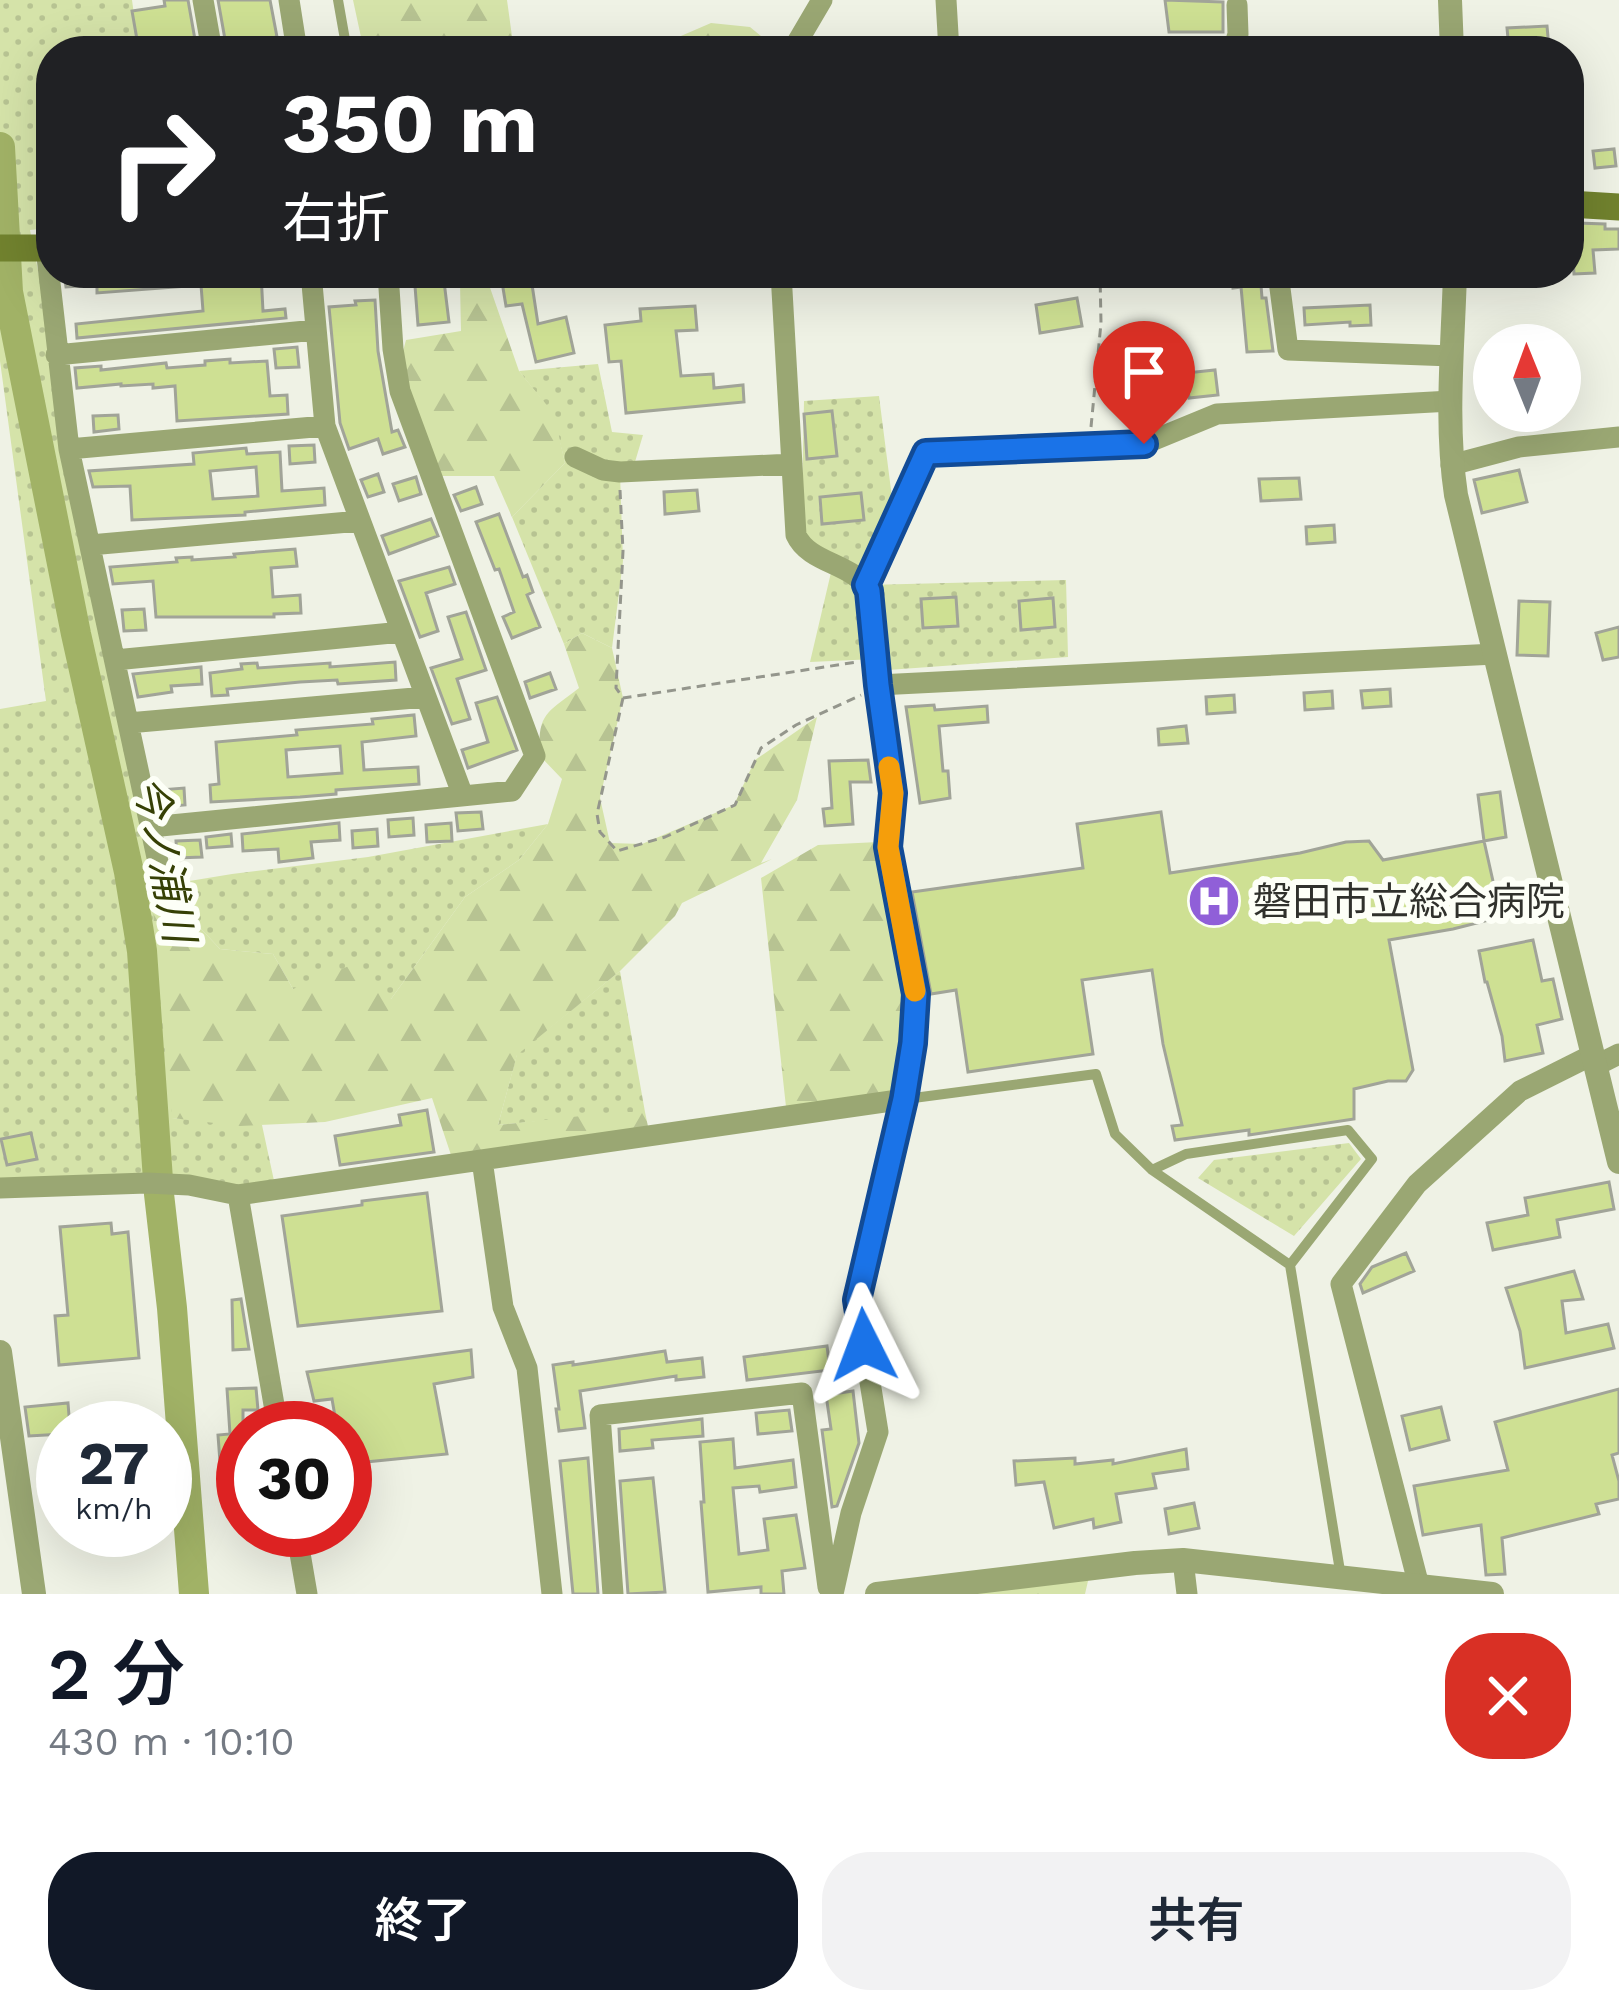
<!DOCTYPE html>
<html lang="ja">
<meta charset="utf-8">
<style>
:root{--surface:#fff;--page:#f2f2f3;--text:#1f2937;--muted:#747a83;--accent:#111827}
body{margin:0;font-family:"Work Sans","Noto Sans JP",sans-serif;background:var(--page);color:var(--text);height:100vh;display:flex;flex-direction:column;font-size:45px;white-space:nowrap}
*{box-sizing:border-box;margin:0}
p{font-size:39px;color:var(--muted)}
.icon{flex:none;width:66px;height:66px;fill:none;stroke:currentColor;stroke-width:2;stroke-linecap:round;stroke-linejoin:round}
.map{position:relative;height:1594px;overflow:hidden}
.drawer{display:flex;flex-direction:column;background:var(--surface);flex:1}
.drawer>*{flex:none}
.hud{position:absolute;left:36px;top:36px;width:1548px;height:252px;border-radius:48px;box-shadow:0 12px 48px #0002;background:#202124;color:#fff;overflow:hidden}
.needle{width:78px;rotate:359deg}
.fabs{position:absolute;left:1473px;top:324px;display:grid;gap:24px}
.fabs a{display:grid;place-items:center;width:108px;height:108px;border-radius:50%;background:var(--surface);box-shadow:0 12px 48px #0002;font-size:60px}
.speed{position:absolute;left:36px;top:1401px;display:flex;gap:24px;font-size:60px;font-weight:700;text-align:center}
.speed>*{display:grid;place-content:center;width:156px;height:156px;border-radius:50%;background:var(--surface);box-shadow:0 12px 48px #0002;line-height:1}
.speed small{font-size:30px;font-weight:400}
.speed .limit{border:18px solid #d22;background:#fff;color:#111}
.pin{position:absolute;display:grid;place-items:center;width:102px;height:102px;color:#fff;margin:-123px -51px;border-radius:50% 50% 50% 0;rotate:-45deg;box-shadow:0 0 12px #0007}
.pin .icon{rotate:45deg}
.me{position:absolute;width:132px;margin:-66px;rotate:357deg;stroke-linejoin:round;filter:drop-shadow(0 0 9px #0008)}
.turn{display:flex;align-items:center;gap:42px;height:252px;padding:0 48px;font-size:54px}
.turn .icon{width:156px;height:156px;stroke-width:2.5}
.turn b{display:block;font-size:84px;line-height:102px}
.round{display:grid;place-items:center;flex:none;width:126px;height:126px;border-radius:48px;background:var(--page)}
.headline{display:flex;align-items:center;justify-content:space-between;height:204px;padding:0 48px}
h1{font-size:72px;font-weight:600;line-height:90px;color:var(--accent)}
.cta{display:flex;gap:24px;margin-top:auto;padding:24px 48px}
.cta a{flex:1;height:138px;border-radius:48px;background:var(--accent);color:#fff;font-size:48px;font-weight:600;line-height:138px;text-align:center}
.cta a+a{background:var(--page);color:var(--text)}
.map>svg:first-child{display:block}
.grass{fill:url(#grass-dots)}
.forest{fill:url(#forest-firs)}
.lines{fill:none;stroke-linecap:round;stroke-linejoin:round}
.river{stroke:#a1b266;stroke-width:30}
.building{fill:#cee093;stroke:#a1a498;stroke-width:3;fill-rule:evenodd}
.path{stroke:#94968c;stroke-width:3;stroke-dasharray:9 6;stroke-linecap:butt}
.service{stroke:#9aa773;stroke-width:10}
.minor{stroke:#9aa773;stroke-width:21}
.tertiary{stroke:#9aa773;stroke-width:24}
.secondary{stroke:#71822e;stroke-width:27}
.route-casing{stroke:#114b97;stroke-width:30}
.route{stroke:#1a73e8;stroke-width:21}
.slow{stroke:#f59e0b;stroke-width:21}
.labels{text-anchor:middle;stroke-width:12;stroke-linejoin:round;paint-order:stroke}
.poi-label{font-size:39px;fill:#30312c;stroke:#fdfff7;text-anchor:start}
.water-label{font-size:42px;font-style:italic;fill:#364005;stroke:#fdfff7}
</style>
<div class="map">
<svg width="1619" height="1594" viewBox="0 0 1619 1594">
<defs>
<pattern id="grass-dots" width="8" height="8" patternUnits="userSpaceOnUse" patternTransform="scale(3)"><rect width="8" height="8" fill="#d5e3a9"/><path d="M2 2h.1M6 6h.1" fill="none" stroke="#b7c392" stroke-width="1.8" stroke-linecap="round"/></pattern>
<pattern id="forest-firs" width="22" height="20" patternUnits="userSpaceOnUse" patternTransform="scale(3)"><rect width="22" height="20" fill="#d5e3a9"/><path d="M5 1l3.5 6h-7zM16 11l3.5 6h-7z" fill="#b7c392"/></pattern>
</defs>
<rect width="100%" height="100%" fill="#eff2e5"/>
<path class="grass" d="M0,0H132L139,51H51V228L30,230L121,689L153,887L232,874L368,857L548,824L519,860L465,897L391,999L293,989L273,954L220,949L190,917L172,1118L262,1125L276,1190L0,1188V709L46,701L0,361Z
M598,364L612,432L643,435L632,472L620,473L623,561L612,648L582,633L564,644L512,517L565,463L553,414L519,371Z
M879,396L895,521L866,585L1066,580L1068,657L888,670L876,659L810,662L833,564L801,546L804,401Z
M620,971L645,1112L498,1125L517,1054Z
M1349,1143L1361,1159L1294,1236L1198,1178L1214,1160Z"/>
<path class="forest" d="M353,0H507L514,51H364Z
M711,23L750,27L779,51H655L660,45Z
M487,279L519,371L554,414L565,463L512,517L494,476H430L397,374L406,340L461,331L460,283Z
M582,633L612,648L623,698L600,798L610,843L642,844L734,805L755,760L817,717L797,800L761,863L772,859L682,903L675,916L620,971L517,1055L498,1125L618,1112H645L650,1136L454,1164L432,1098L325,1122L240,1126L172,1118L154,936L153,888L190,917L220,949L273,954L293,989L349,966L391,999L465,897L519,860L548,824L562,779L540,756C537,713 547,713 579,688L564,644Z
M878,842L916,994L905,1099L787,1116L761,878L818,845Z
M1091,1568L1085,1594H885Z"/>
<g class="lines">
<path class="river" d="M0,147L8,292L76,634L129,872L142,951L159,1194L172,1308L194,1594"/>
</g>
<path class="building" d="M164,0H188L197,51H139L132,11L165,6Z
M218,0H270L277,37L226,45Z
M1165,0L1223,2V32H1169Z
M1547,26L1549,48L1509,49L1507,28Z
M1614,149L1616,166L1595,168L1593,151Z
M1577,223L1605,224V229H1619V249L1593,250L1595,273L1574,274L1573,255L1579,254Z
M64,273H261L263,311L285,309L286,318L77,338L76,324L203,311L201,285L97,293V285L66,287Z
M414,273H443L449,322L418,325Z
M1232,273H1260L1262,298H1266L1273,351L1247,352L1241,287L1233,288Z
M531,278L538,324L566,317L574,353L536,362L522,304L506,306L502,282Z
M1077,298L1082,326L1040,333L1036,305Z
M375,300L378,351L392,432L398,430L405,447L383,454L378,439L349,449L340,423L329,307L356,305L355,301Z
M1370,305L1371,325L1350,326V322L1305,325L1304,308Z
M695,306L697,330L676,331L681,376L713,374L714,388L743,385L744,402L626,413L621,361L609,362L605,325L641,321L640,309Z
M297,347L299,367L276,368L274,349Z
M230,359V363L267,361L270,396L287,395L288,414L177,421L175,386L153,388V384L121,386V384L77,388L75,368L101,366V370L166,363L167,368L205,365V361Z
M1215,370L1218,395L1189,398L1186,373Z
M832,411L837,456L807,459L804,414Z
M118,415L119,429L94,432L93,416Z
M314,445L315,462L290,464L289,446Z
M246,448L247,454L280,452L282,491L324,488L325,505L245,512V515L132,520L130,486L93,487L89,471L194,464L193,453ZM256,467L258,496L213,499L210,471Z
M1519,470L1527,502L1482,513L1474,480Z
M378,474L384,492L368,497L361,480Z
M416,477L421,494L399,501L393,484Z
M1299,478L1301,499L1261,501L1259,479Z
M476,487L482,504L461,511L454,495Z
M697,490L699,511L665,514L664,492Z
M861,493L864,520L822,524L820,497Z
M499,514L523,577L527,575L533,592L527,595L540,627L512,638L503,617L514,612L499,569L495,570L476,522Z
M431,519L438,536L389,554L382,536Z
M1334,525L1335,542L1307,544L1306,527Z
M295,549L297,566L271,568L273,597L300,595L301,613L274,614V617H156L153,581L113,584L110,567L177,562L176,558L192,557V560L235,557L234,554Z
M449,567L455,584L426,593L438,631L420,637L399,581Z
M956,597L958,626L923,628L921,599Z
M1053,598L1055,627L1021,630L1019,601Z
M1519,601L1550,602L1548,656L1517,655Z
M144,609L146,630L124,631L122,610Z
M466,612L486,670L457,679L470,719L452,724L431,668L462,659L448,617Z
M1619,627V657L1603,660L1596,633Z
M395,662L396,680L338,684L337,680L300,682L227,689L228,695L212,696L210,673L242,669L241,664L257,663L258,668L330,663V667Z
M201,667L202,684L171,686L172,692L138,697L133,674Z
M550,673L556,689L530,698L525,682Z
M1390,689L1391,706L1363,708L1361,691Z
M1332,691L1333,708L1305,710L1304,693Z
M1234,695L1235,712L1207,714L1206,697Z
M497,697L517,750L468,768L462,750L488,742L476,703Z
M934,705L935,710L987,706L988,722L939,726L943,771H948L950,798L920,803L906,707Z
M414,715L416,736L362,742L364,770L418,767L419,784L336,790V794L300,797L211,802L210,785L219,784L216,742L297,735L296,730L373,724L372,719ZM340,746L342,773L288,777L286,750Z
M1186,726L1188,743L1159,745L1158,729Z
M868,760L871,782H850L853,824L825,826L823,809L832,808L829,761Z
M184,788L185,805L161,807L159,790Z
M1500,792L1506,837L1484,841L1478,795Z
M481,812L483,829L458,831L456,813Z
M1161,812L1170,873L1300,853L1346,842L1369,841L1383,860L1484,841L1501,917L1453,929L1389,940L1413,1070L1406,1081H1388L1354,1089V1119L1249,1135V1130L1175,1140L1172,1126L1182,1125L1163,1044L1152,970L1082,980L1093,1054L968,1072L956,990L931,994L912,892L1083,868L1077,824Z
M413,818L414,835L389,837L388,820Z
M339,823L340,840L311,842L313,858L279,862L278,849L243,851L242,834Z
M451,823L452,841L427,842L426,825Z
M377,829L378,846L353,848L352,831Z
M231,834L232,846L207,848L206,837Z
M200,840L202,857L177,858L176,841Z
M1533,940L1542,981L1553,979L1562,1019L1537,1025L1543,1053L1505,1061L1502,1036L1487,982H1485L1479,951Z
M427,1110L434,1152L340,1165L335,1136L401,1125L399,1115Z
M31,1133L37,1159L7,1165L1,1139Z
M1609,1182L1614,1209L1557,1220L1560,1237L1493,1250L1487,1223L1528,1215L1525,1198Z
M427,1193L442,1311L298,1326L282,1216L362,1205V1201Z
M111,1223L112,1234L128,1232L139,1358L59,1365L55,1316L68,1315L60,1227Z
M1406,1253L1414,1271L1363,1293L1360,1284L1372,1267Z
M1574,1271L1583,1299L1562,1301L1566,1333L1608,1324L1614,1348L1525,1368L1520,1331L1506,1288Z
M241,1299L249,1349L233,1350L232,1300Z
M827,1346L830,1370L747,1380L744,1357Z
M471,1350L473,1377L434,1384L447,1454L345,1464V1428H337L332,1399L314,1401L307,1372Z
M665,1351L667,1362L702,1358L704,1377L676,1380V1376L580,1391L585,1428L559,1431L556,1409H559L553,1365L573,1362V1365Z
M256,1388L258,1410H243V1465H232V1461L220,1462L218,1435L230,1434L227,1389Z
M1619,1389V1453L1612,1455L1619,1481V1499L1596,1504L1599,1514L1502,1538L1505,1574L1486,1575L1481,1525L1423,1535L1414,1486L1508,1470L1495,1422Z
M853,1391L859,1443L837,1506L832,1507L822,1430L831,1429L826,1395Z
M68,1403L70,1428H63V1434L29,1436L25,1407Z
M1441,1407L1449,1440L1410,1450L1402,1416Z
M789,1410L792,1431L758,1434L756,1413Z
M702,1419L703,1436L652,1440L653,1448L620,1451L619,1429Z
M733,1439L735,1468L793,1460L796,1487L760,1492L759,1486L733,1488L739,1554L768,1550L764,1519L796,1515L805,1568L782,1571L784,1594H761V1587L708,1592L701,1502H704L700,1442Z
M1186,1449L1188,1469L1153,1474L1156,1488L1116,1494L1121,1522L1094,1528L1093,1519L1054,1528L1044,1482L1016,1485L1014,1461L1075,1458V1464L1113,1460V1464Z
M588,1458L598,1594H573L560,1461Z
M653,1478L665,1592L628,1594L620,1481Z
M1194,1503L1199,1528L1169,1534L1165,1509Z"/>
<g class="lines">
<path class="path" d="M1091,427L1101,323L1100,273
M620,490L623,551L616,688L623,698L857,662
M623,698L597,814L600,832L617,851L665,837L735,805L761,748L796,725L861,695"/>
<path class="service" d="M338,0L347,51
M906,1099L1096,1074L1115,1134L1152,1170L1290,1265L1341,1577
M1152,1170L1186,1154L1348,1130L1372,1159L1290,1265"/>
<path class="minor" d="M203,0L212,51
M289,0L297,51
M946,0L949,51
M792,51L822,0
M1233,51L1238,34L1237,5
M46,248L69,449L158,862
M311,273L325,426L463,796
M781,273L796,535C809,564 854,563 869,591L878,685L893,793L888,847L916,994L913,1043L905,1099L857,1301L878,1432L851,1513L833,1594
M1278,273L1288,350L1452,356
M56,355L316,330
M69,449L325,426
M575,457L603,470L620,472L792,464
M1451,465L1519,447L1619,437
M90,545L360,521
M866,585L925,453L1144,444L1217,414L1451,401
M115,660L402,632
M878,685L1495,654
M128,723L426,697
M151,827L512,791L535,756L400,391L393,349L388,273
M1595,1066L1619,1054
M482,1160L503,1307L527,1368L552,1594
M0,1188L147,1183L189,1185L238,1195L905,1099
M238,1195L278,1428
M296,1530L307,1594
M1183,1560L1187,1594
M1419,1586L1341,1284L1417,1184L1520,1091L1592,1055
M613,1594L600,1415L802,1393L828,1587"/>
<path class="tertiary" d="M1450,0L1452,51
M1455,273C1453,346 1445,422 1456,495L1619,1162
M0,1352L34,1594
M877,1594L1135,1563L1183,1560L1492,1594"/>
<path class="secondary" d="M1569,204L1619,207
M0,248H51
M781,273H838"/>
</g>
<g class="lines">
<g class="route-casing">
<path id="route" d="M864,1345L857,1300L904,1099L913,1043L916,994L888,847L893,793L878,685L869,591L866,585L926,453L1144,444"/>
</g>
<use href="#route" class="route"/>
<path class="slow" d="M889,767L893,793L888,847L915,991"/>
</g>
<defs>
<g id="hospital-disc" transform="scale(2.7)"><circle r="9.5" fill="#905fd8" stroke="#fdfff7"/><path d="M-5-5h3v3.5h4V-5h3V5h-3V1.5h-4V5h-3Z" fill="#fff"/></g>
</defs>
<g fill-rule="evenodd">
<use href="#hospital-disc" x="1214" y="901"/>
</g>
<g class="labels">
<g class="poi-label">
<text x="1253" y="915">磐田市立総合病院</text>
</g>
<g class="water-label">
<text transform="translate(165 859) rotate(79)" y="15">今ノ浦川</text>
</g>
</g>
</svg>
<div class="fabs">
<a><svg class="needle" viewBox="-14 -14 28 28"><path d="M0-13l5 13h-10z" fill="#e53935"/><path d="M0 13l5-13h-10z" fill="#747a83"/></svg></a>
</div>
<div class="speed"><div>27<small>km/h</small></div><div class="limit">30</div></div>
<div class="pin" style="left:1144px;top:444px;background:#d93025"><svg class="icon" aria-label="arrive" viewBox="0 0 24 24"><path d="M6 21V4h12l-3 4 3 4H6"/></svg></div>
<svg class="me" style="left:864px;top:1345px" viewBox="-20 -20 40 40"><path d="M0-17L14 15 0 8-14 15z" fill="#1a73e8" stroke="#fff" stroke-width="4"/></svg>
<div class="hud">
<div class="turn"><svg class="icon" aria-label="right" viewBox="0 0 24 24"><path d="M7 20v-9h11M14 6l5 5-5 5"/></svg><div><b>350 m</b>右折</div></div>
</div>
</div>
<section class="drawer">
<div class="headline"><div><h1>2 分</h1><p>430 m · 10:10</p></div><a class="round" style="background:#d93025;color:#fff"><svg class="icon" aria-label="close" viewBox="0 0 24 24"><path d="M6 6l12 12M18 6L6 18"/></svg></a></div>
<div class="cta"><a>終了</a><a>共有</a></div>
</section>
